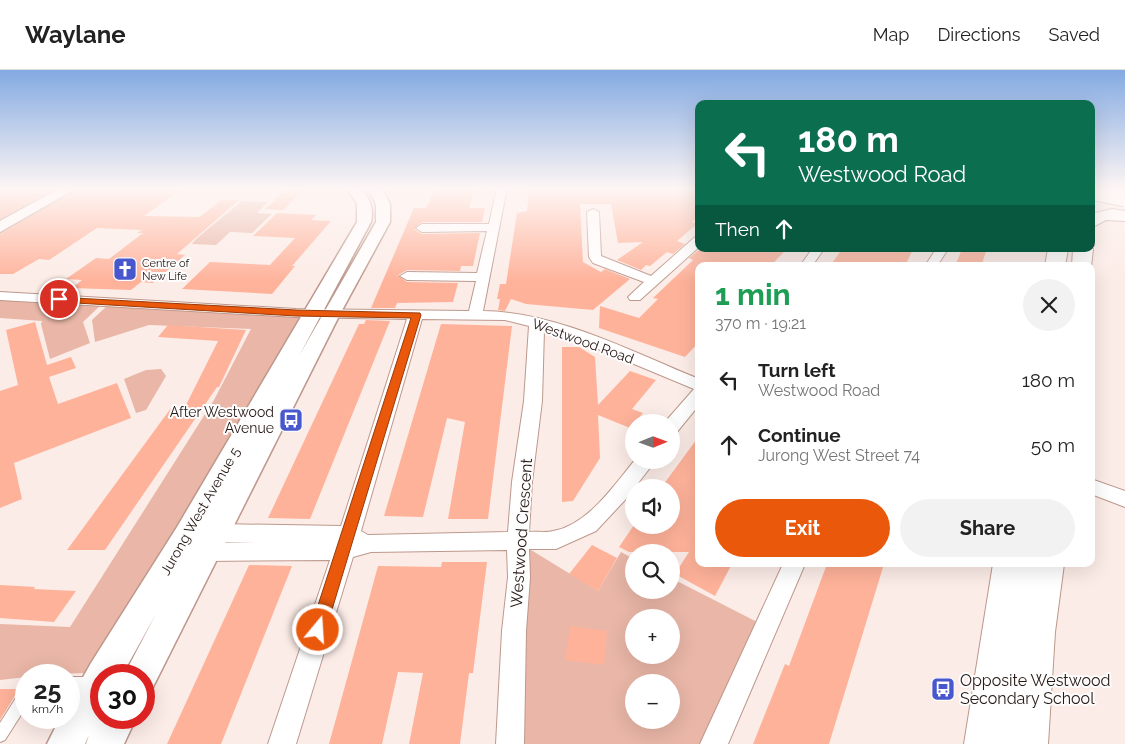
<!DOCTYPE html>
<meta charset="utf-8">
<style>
:root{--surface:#fff;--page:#f2f2f2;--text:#222;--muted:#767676;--line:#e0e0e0;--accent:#ea580c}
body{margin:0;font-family:Raleway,sans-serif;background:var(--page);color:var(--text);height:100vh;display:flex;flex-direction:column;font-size:19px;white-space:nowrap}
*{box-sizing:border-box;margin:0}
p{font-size:16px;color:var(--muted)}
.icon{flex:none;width:28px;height:28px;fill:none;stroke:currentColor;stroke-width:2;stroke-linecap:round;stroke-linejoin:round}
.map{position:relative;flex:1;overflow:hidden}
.panel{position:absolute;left:695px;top:192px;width:400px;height:305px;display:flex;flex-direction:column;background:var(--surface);border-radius:10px;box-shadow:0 5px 20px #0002}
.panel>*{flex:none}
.guide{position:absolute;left:695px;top:30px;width:400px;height:152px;border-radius:10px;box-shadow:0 5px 20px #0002;background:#0b6e4f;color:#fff;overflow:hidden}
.needle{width:32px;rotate:89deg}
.buttons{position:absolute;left:625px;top:344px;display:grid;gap:10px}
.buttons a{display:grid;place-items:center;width:55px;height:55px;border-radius:50%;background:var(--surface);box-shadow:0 5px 20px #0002;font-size:25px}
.speed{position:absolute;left:15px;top:594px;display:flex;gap:10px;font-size:25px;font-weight:700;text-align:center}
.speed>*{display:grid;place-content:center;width:65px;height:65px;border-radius:50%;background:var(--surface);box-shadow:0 5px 20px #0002;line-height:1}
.speed small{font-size:12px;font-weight:400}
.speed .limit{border:8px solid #d22;background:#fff;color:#111}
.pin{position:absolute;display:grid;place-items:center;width:42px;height:42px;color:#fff;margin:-21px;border:2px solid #fff;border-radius:50%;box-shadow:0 1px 5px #0007}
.me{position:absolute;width:55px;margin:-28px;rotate:18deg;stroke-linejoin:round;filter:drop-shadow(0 0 4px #0008)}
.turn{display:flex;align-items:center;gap:18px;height:105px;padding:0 20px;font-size:22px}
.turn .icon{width:65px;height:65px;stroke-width:2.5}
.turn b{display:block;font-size:35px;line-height:42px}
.then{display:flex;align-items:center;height:48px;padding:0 20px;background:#0003;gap:10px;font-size:19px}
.round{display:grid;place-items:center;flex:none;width:52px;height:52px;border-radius:26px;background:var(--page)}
.summary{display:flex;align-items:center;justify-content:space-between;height:85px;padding:0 20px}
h1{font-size:30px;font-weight:700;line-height:38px;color:#1e9e55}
.cta{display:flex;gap:10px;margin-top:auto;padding:10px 20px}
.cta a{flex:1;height:58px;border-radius:30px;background:var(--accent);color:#fff;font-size:20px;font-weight:700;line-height:58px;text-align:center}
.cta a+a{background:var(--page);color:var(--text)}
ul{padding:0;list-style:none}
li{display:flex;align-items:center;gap:15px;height:65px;padding:0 20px}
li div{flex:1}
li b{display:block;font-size:19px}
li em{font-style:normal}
header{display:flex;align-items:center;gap:30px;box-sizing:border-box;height:70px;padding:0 25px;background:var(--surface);border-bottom:1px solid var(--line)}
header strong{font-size:24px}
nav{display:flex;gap:28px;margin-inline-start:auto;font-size:18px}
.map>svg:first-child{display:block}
.green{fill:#e9b6a7;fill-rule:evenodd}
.building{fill:#feb29a}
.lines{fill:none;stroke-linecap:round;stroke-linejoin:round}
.service-casing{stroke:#bd988c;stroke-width:2}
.minor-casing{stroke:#bd988c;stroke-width:2}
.tertiary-casing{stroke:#bd988c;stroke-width:3}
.primary-casing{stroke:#bd988c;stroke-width:2}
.motorway-casing{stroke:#bd988c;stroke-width:2}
.service{fill:#fff;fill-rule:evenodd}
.minor{fill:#fff;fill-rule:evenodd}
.tertiary{fill:#fff;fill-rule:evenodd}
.primary{fill:#fff;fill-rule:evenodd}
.motorway{fill:#fff;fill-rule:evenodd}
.motorway-bridge-casing{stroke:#bd988c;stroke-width:21;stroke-linecap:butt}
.motorway-bridge{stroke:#fff;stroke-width:19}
.route{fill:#ea580c;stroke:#983908}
.labels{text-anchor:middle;stroke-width:4;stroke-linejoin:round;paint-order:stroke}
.far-poi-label{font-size:11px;fill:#261814;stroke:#fdfdfd;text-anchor:start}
.street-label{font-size:14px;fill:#261814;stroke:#fdfdfd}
.poi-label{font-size:14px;fill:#261814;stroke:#fdfdfd;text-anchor:end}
.near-street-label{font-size:16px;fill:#261814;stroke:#fdfdfd}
.near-poi-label{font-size:16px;fill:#261814;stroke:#fdfdfd;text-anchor:start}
</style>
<header>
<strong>Waylane</strong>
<nav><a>Map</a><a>Directions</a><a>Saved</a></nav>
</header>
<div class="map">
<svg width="1125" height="674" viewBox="0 0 1125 674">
<rect width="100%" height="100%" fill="#fcece7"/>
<path class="green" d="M242,131L268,132L257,143L272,144L252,163L230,162L216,175L192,174C194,169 233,139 242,131Z
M0,227L103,233L83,252L90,273L50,289L41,254L42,251L0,248Z
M109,234L313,244L86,603L26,605V607L0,610V554L70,557L214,330L251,259L149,255L95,272L92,250Z
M161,299L166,306L146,340L136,343L124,309L146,300Z
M518,472L598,521L621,482L634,489V520H671V508L763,555L712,674H510ZM634,548H671V585H634ZM634,612H671V650H634Z"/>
<path class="building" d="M6,118H56L0,149V121Z
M79,118H183L144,146L200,147L221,130H239L177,184L185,185L153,213L141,212L131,220L72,218L82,210L66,209L96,188L109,189L143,163H137L142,160L97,158L49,190L39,189L13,204H0V164Z
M288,118H306L283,140L265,139Z
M436,118H475L469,138H485L482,152H422L414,159L422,164L480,163L473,196H461L460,201L407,200L398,205L407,212L458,213L453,232L397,233L395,238H371L414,138H426Z
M529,118H679L699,123V146L692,152L697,154L677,171L685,174L673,184L667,182L650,196L646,195L641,200L617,190L643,172L618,173L611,134H580L583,192L601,202L605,199L630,209L593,240L526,234L511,229L505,241L498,240L500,229H497L500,214H506L517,143L527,141Z
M277,143L316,145L311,150L331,151L292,196H295L272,224L182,219L210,192L270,195L295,168L253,166Z
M700,179H787L770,196H699V272L685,287L599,258L600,236L639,248L658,229L653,228L693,190L689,188Z
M842,179H913L905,196H830Z
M962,179H987L981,196H955Z
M366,250L390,251L310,449L268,448L359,254H364Z
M35,252L47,295L71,287L76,298L49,307L58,334L117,313L131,348L14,393L22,429L0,438V321L18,315L6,260Z
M441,254L512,256L488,449H448L465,352L447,348L423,447L384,446Z
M168,255L246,260L219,317H217L105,480H67L171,338L184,339L218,271L158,267Z
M562,277H579L595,287L598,335L630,301L656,310L632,339L643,343L630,358L598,345L600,388L573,431L562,432Z
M699,366V494H732L715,526L675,504L689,482H629L619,477L634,455H671V418H661Z
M592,475L617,488L598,521L569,504Z
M442,492H487L473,603H469L460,674H409L423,603L398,602L382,674H329L378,496L441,497Z
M827,494H884L829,674H753L785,594L789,596Z
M249,495L292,496L221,674H167Z
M0,515L35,517L34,519L76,521L54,552L0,548Z
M570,556L607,561L604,595L565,590Z
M0,619H19L0,650Z"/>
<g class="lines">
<g class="service-casing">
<path id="service" d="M69,607H91L96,609L98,614L96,619L91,621H69Z
M26,618V637L5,670L0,672V653L21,620Z"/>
</g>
<g class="minor-casing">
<path id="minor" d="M497,118H507L483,241C557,242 630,281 699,309V335L677,362L671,364V352H665L694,319L598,279L544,260L542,331L532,412L529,462C537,461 546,463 553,461C588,455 614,415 635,390H656L625,430L596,461L556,479H529L530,507L526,561L524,674H496L502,561L508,507L507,480L371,482L353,487L296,674H268L330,490L206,491L198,489L195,482L198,475L206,473L260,472H216L208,469L205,463L208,457L216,454L341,456L407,249L296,247L0,230V222L296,239L469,241L476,211L407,210L400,206L407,202L477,203L487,161L422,162L416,158L422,154H489ZM422,249L505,250L529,256L524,331L512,412L508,462L368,465L361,461Z
M593,139L599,142L601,186L651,206L695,167L699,166V177L640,230H630L628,227L644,212L593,193L589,187L587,142Z
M812,179H824L812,196H800Z
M936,179H948L937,196H925Z
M1091,409L1125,421V437L1091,424Z
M783,494H805L728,674H700Z"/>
</g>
<g class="tertiary-casing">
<path id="tertiary" d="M60,118H77L0,162V151Z
M347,118H361C370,129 374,138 371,152L299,286L376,152V134L368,118H382L390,134V152L340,244L153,617L144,620V605H124L156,544L122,605H101V643L99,646L101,643V648H136L124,674H86L89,665L85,674H47L60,648H69V632L91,593L177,457L357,152V134Z"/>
</g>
<g class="primary-casing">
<path id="primary" d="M1091,177L1093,179L1091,197L1072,196L1073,179H1091Z
M1048,179H1068L1065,196H1045Z
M993,494H1064L1055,562L1048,674H964Z"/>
</g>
<g class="motorway-casing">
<path id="motorway" d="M1112,139L1125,141V151L1106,150L1091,158V144Z"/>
</g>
<use href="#service" class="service"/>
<use href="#minor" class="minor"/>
<use href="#tertiary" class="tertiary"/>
<use href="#primary" class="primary"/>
<use href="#motorway" class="motorway"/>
<g class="motorway-bridge-casing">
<path id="motorway-bridge" d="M1091,120L1125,127"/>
</g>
<use href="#motorway-bridge" class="motorway-bridge"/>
</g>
<linearGradient id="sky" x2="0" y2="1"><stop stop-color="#83aae2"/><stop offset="0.56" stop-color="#fef6f4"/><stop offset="1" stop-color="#fef6f4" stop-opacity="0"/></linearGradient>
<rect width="1125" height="212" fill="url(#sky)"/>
<path class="route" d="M56,227L296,240L420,243L421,245L324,566L318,568L312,566L310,560L411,248L296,246L59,232L56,231Z"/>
<defs>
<g id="church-square" transform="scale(1.25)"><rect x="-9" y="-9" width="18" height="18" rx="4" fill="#4857cc" stroke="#fdfdfd"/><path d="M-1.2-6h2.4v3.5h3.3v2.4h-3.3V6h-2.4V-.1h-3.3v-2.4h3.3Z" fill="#fff"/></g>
<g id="bus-square" transform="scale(1.25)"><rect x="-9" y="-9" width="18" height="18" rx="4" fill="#4857cc" stroke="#fdfdfd"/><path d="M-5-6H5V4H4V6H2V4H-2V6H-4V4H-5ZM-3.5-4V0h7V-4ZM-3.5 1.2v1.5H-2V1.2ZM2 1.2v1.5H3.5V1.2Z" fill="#fff"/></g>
</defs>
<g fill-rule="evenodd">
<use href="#church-square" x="125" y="199"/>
<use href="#bus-square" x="291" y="350"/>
<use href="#bus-square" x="943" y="619"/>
</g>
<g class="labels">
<g class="far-poi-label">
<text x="142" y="197">Centre of<tspan x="142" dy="13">New Life</tspan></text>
</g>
<g class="street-label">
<text transform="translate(583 271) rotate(20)" y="5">Westwood Road</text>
<text transform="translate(200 441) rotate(-60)" y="5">Jurong West Avenue 5</text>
</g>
<g class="poi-label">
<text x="274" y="347">After Westwood<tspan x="274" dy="16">Avenue</tspan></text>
</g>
<g class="near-street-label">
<text transform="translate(521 463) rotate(-86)" y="6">Westwood Crescent</text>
</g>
<g class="near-poi-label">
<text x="960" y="616">Opposite Westwood<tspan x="960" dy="18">Secondary School</tspan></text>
</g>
</g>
</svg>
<div class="buttons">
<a><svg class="needle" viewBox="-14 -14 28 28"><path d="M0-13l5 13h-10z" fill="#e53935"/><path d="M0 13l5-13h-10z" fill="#767676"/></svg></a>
<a><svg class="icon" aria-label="sound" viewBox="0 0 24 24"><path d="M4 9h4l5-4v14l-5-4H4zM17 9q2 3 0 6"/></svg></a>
<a><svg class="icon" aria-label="search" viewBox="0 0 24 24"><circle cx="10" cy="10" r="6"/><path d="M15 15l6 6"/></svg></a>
<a>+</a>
<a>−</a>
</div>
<div class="speed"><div>25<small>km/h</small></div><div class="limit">30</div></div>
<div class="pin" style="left:59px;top:229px;background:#d93025"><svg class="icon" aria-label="arrive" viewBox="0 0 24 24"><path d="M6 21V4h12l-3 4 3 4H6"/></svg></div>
<svg class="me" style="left:318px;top:560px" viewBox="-20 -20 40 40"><circle r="17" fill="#ea580c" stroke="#fff" stroke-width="3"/><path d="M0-11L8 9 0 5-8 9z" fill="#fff"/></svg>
<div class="guide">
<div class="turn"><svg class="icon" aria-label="left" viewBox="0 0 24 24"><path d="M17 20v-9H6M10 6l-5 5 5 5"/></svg><div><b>180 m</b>Westwood Road</div></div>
<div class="then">Then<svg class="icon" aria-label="ahead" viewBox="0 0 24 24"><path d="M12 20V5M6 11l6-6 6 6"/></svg></div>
</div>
<section class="panel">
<div class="summary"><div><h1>1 min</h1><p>370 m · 19:21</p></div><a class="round"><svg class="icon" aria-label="close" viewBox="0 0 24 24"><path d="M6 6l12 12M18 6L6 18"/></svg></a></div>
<ul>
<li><svg class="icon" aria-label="left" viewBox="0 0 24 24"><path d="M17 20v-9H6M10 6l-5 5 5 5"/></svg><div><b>Turn left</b><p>Westwood Road</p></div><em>180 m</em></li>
<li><svg class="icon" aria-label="ahead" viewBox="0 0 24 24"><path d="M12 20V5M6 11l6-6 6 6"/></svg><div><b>Continue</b><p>Jurong West Street 74</p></div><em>50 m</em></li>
</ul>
<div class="cta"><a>Exit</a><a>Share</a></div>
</section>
</div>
